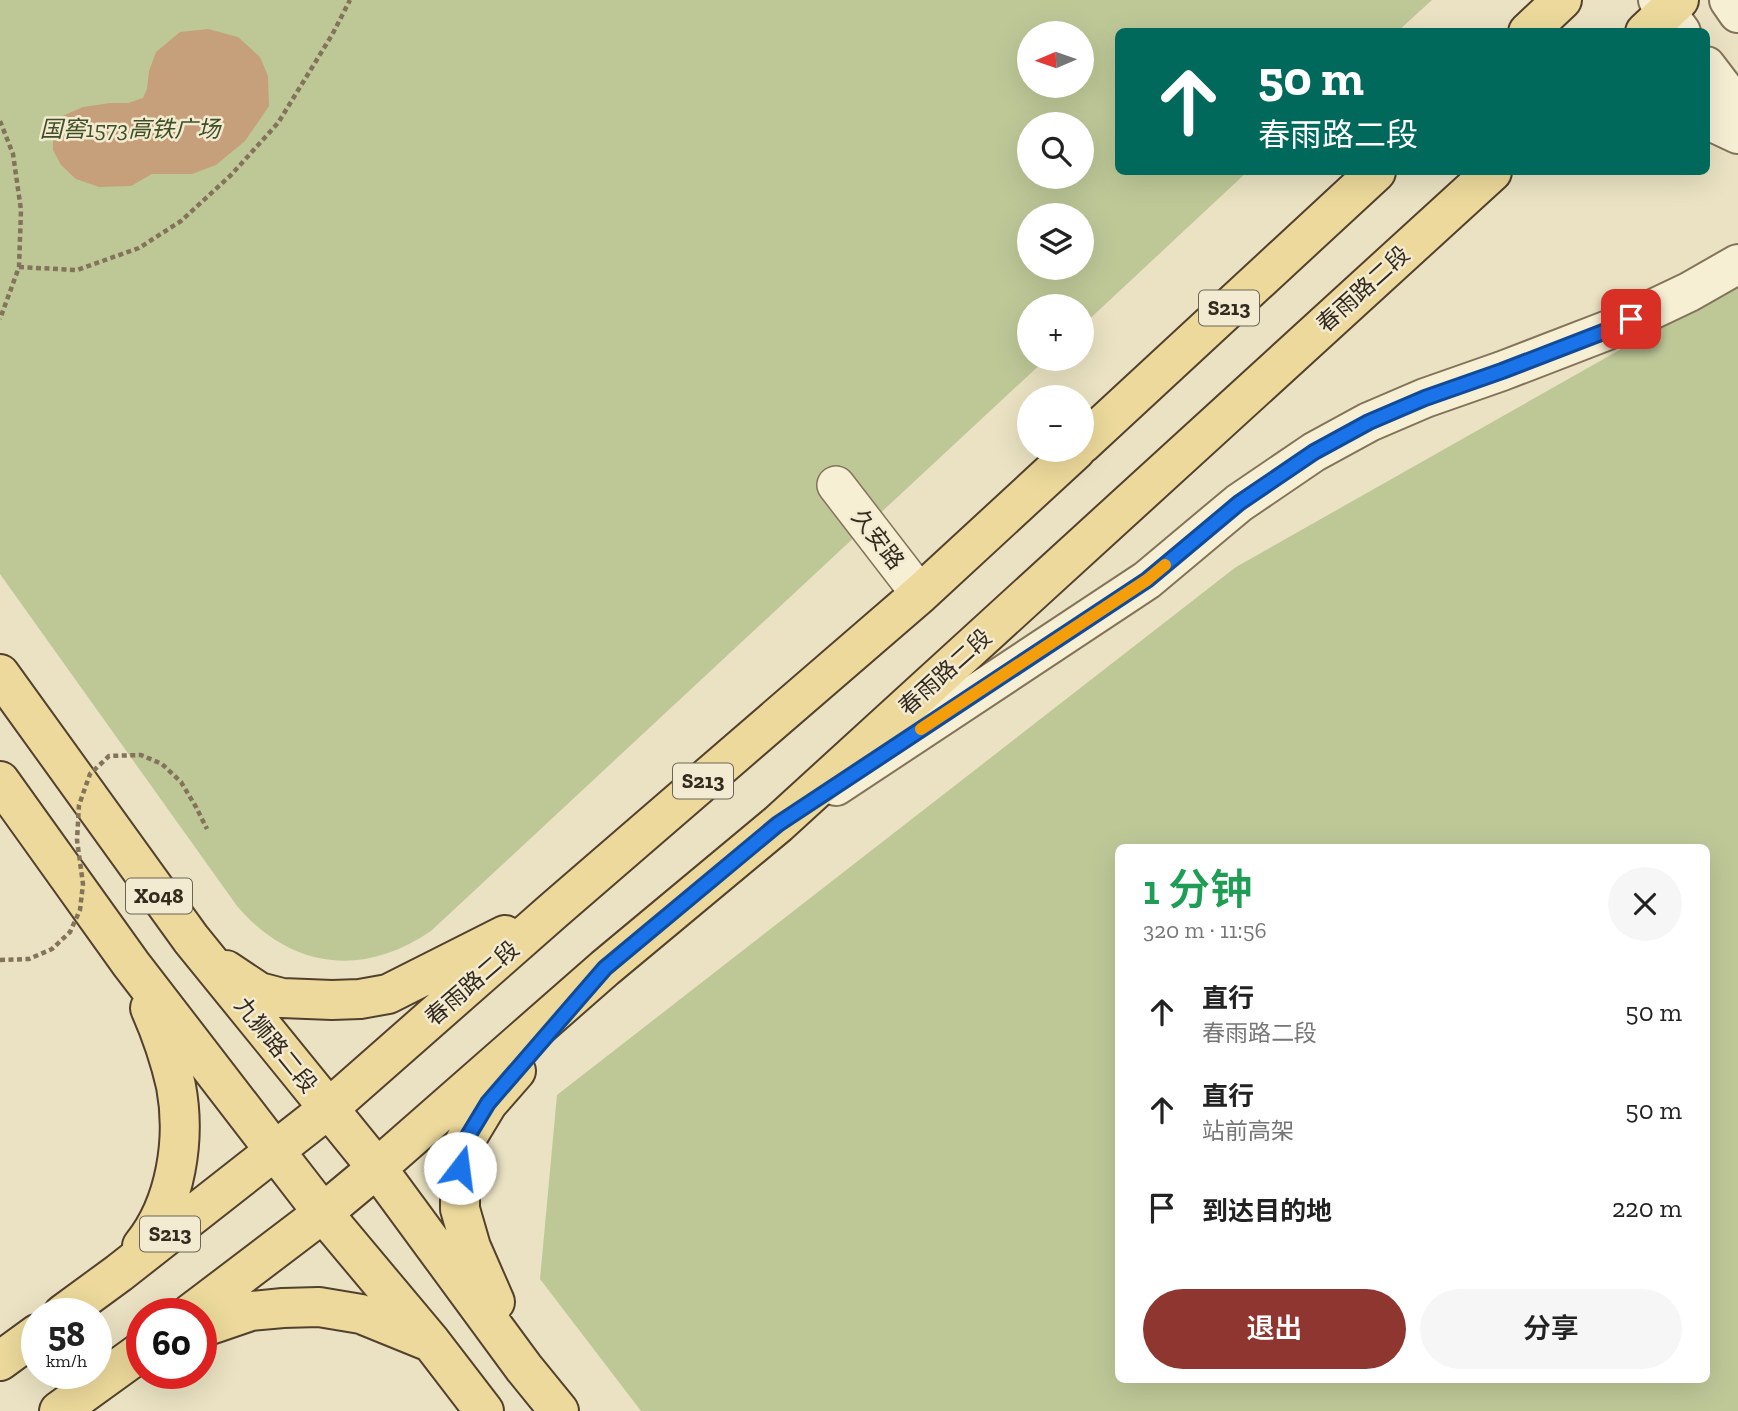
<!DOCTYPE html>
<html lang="zh">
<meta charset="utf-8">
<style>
:root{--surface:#fff;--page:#f6f6f6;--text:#222;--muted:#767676;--accent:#8e362f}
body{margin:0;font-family:"Zilla Slab","Noto Sans SC",serif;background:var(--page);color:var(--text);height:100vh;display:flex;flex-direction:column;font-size:26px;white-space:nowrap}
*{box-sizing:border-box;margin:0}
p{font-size:23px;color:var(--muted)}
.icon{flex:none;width:38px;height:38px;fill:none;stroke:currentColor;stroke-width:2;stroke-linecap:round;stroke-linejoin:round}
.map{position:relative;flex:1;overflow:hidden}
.side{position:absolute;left:1115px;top:844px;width:595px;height:539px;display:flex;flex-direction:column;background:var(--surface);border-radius:10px;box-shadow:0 7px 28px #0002}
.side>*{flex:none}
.hud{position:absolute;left:1115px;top:28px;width:595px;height:147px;border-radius:10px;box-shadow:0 7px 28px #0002;background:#00695c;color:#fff;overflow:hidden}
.needle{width:46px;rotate:268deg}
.buttons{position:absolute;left:1017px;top:21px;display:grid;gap:14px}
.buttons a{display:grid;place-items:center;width:77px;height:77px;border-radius:50%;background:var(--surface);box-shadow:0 7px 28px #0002;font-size:35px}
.speed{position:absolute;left:21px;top:1298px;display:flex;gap:14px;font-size:35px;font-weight:700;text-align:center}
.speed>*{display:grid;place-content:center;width:91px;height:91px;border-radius:50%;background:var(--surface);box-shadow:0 7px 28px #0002;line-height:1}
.speed small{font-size:18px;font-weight:400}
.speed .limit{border:10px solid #d22;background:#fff;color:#111}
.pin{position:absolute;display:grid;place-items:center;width:60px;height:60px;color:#fff;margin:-30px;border-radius:14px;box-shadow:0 4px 10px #0006}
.me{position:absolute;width:77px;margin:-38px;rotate:15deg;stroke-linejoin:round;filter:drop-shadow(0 0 5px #0008)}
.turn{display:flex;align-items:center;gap:24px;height:147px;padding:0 28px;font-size:32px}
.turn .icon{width:91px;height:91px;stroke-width:2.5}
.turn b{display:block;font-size:49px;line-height:60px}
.round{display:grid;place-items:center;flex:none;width:74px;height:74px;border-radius:37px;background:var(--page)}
.headline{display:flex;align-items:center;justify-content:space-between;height:119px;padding:0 28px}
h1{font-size:42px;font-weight:600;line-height:52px;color:#1e9e55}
.primary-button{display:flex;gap:14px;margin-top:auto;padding:14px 28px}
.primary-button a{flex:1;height:80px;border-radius:42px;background:var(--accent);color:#fff;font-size:28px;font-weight:600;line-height:80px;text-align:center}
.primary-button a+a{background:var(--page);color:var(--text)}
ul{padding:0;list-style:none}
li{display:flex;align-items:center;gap:21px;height:98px;padding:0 28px}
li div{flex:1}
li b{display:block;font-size:26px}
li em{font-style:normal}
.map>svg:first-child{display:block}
.green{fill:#bec897;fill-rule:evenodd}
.building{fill:#c6a07a}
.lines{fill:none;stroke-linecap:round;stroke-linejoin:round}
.minor-casing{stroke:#83735a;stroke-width:40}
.tertiary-casing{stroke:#83735a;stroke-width:42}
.primary-casing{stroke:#51412e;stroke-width:42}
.path{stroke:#83735a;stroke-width:4.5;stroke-dasharray:5 3.5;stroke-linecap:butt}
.minor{stroke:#f6efd4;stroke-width:37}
.tertiary{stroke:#f6efd4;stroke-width:38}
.primary{stroke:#ecd99b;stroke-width:38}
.path-bridge{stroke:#83735a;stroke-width:4.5;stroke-dasharray:5 3.5;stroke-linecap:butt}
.route-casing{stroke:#114b97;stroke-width:18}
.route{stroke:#1a73e8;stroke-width:12}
.slow{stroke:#f59e0b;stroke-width:12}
.labels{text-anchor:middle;stroke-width:5;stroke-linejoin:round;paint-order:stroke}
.shield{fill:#f2ebd1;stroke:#6d6454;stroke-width:2}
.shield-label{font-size:21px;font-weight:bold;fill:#342a1e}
.park-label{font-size:23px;font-style:italic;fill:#414f26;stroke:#f2ebd1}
.street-label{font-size:23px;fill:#342a1e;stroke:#f2ebd1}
</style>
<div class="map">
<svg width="1738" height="1411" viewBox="0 0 1738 1411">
<rect width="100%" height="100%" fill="#eae2c2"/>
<path class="green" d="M0,0H1432L1398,31L1118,32V172H1247L1082,326V306H1029V359H1046L431,931C362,978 291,969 237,906L0,574ZM1029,33H1082V86H1029ZM1029,124H1082V177H1029ZM1029,215H1082V268H1029Z
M1738,283V1411H641L540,1279L557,1095L1236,567ZM1118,847H1706V1379H1118Z"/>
<path class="building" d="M208,29L238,37L260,57L268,76L269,106L245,141L216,165L192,174H152L131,186L99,187L76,179L61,165L53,150V131L60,117L83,107L110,103H128L143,98L147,89L149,71L156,52L180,32Z"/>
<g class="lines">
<g class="minor-casing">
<path id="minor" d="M836,485L920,594"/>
</g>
<g class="tertiary-casing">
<path id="tertiary" d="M1658,0L1681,32
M1729,0L1738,13
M1706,66L1738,108
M1706,119L1738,134
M836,786L1147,580L1239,503L1314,452L1369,422L1425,398L1502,371L1611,329L1689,292L1738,264"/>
</g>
<g class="primary-casing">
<path id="primary" d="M1528,32L1562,0
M1645,32L1679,0
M1082,444L1376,172
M0,674L191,939L377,1168L524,1368L559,1411
M0,781L131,964L275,1151L323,1213L431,1342L484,1411
M226,970L259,992L282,998L332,1000L360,999L388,994L505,935
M142,1246C176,1204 186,1139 176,1086C170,1059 161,1033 150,1008
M495,1302L471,1247L460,1209V1168L465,1141L488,1103L516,1071
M63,1314L119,1273L328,1109L553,911L920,594L1076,450
M190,1314L323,1213L377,1168L605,968L778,824L1492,172
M201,1328L251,1311L283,1308L319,1307L361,1314L425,1340
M0,1361L37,1334
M59,1411L142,1351"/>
</g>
<path class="path" d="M0,121L13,154L21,210L19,267L0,319
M19,267L77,270L139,248L181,221L231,175L278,123L332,35L350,0"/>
<use href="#minor" class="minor"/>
<use href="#tertiary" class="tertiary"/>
<use href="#primary" class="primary"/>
<path class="path-bridge" d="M0,960L29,959L52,949L70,932L80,910L83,884L77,840L79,805L90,774L109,756L141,755L162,764L181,782L196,807L207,829"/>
</g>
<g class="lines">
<g class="route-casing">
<path id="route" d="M460,1168L465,1141L488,1103L605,968L778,824L1147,580L1239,503L1314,452L1369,422L1425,398L1502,371L1611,329L1631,319"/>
</g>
<use href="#route" class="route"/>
<path class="slow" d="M921,729L1147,580L1165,565"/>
</g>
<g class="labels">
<g class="shield">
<rect x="1199" y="290.5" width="60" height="35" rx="5"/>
<rect x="673" y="763.5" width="60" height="35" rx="5"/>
<rect x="126" y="878.5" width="66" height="35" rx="5"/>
<rect x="140" y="1216.5" width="60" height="35" rx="5"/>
</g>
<g class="shield-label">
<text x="1229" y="315">S213</text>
<text x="703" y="788">S213</text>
<text x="159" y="903">X048</text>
<text x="170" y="1241">S213</text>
</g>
<g class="park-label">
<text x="130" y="137">国窖1573高铁广场</text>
</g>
<g class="street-label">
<text transform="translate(1363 289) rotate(-42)" y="8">春雨路二段</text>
<text transform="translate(878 539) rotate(52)" y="8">久安路</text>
<text transform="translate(945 672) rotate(-42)" y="8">春雨路二段</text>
<text transform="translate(472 983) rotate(-41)" y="8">春雨路二段</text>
<text transform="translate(276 1045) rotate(51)" y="8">九狮路二段</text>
</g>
</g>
</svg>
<div class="buttons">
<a><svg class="needle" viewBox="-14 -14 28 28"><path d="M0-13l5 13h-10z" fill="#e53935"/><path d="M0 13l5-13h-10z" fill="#767676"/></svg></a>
<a><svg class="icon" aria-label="search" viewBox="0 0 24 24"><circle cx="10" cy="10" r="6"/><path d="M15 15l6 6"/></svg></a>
<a><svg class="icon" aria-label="layers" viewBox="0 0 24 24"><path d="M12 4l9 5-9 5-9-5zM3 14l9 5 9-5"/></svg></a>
<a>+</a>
<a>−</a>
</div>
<div class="speed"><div>58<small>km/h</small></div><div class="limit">60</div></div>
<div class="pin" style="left:1631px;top:319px;background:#d93025"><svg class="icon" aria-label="arrive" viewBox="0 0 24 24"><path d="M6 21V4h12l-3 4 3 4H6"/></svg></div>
<svg class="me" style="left:460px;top:1168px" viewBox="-20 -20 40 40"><circle r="19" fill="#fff"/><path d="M0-13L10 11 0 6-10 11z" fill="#1a73e8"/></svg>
<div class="hud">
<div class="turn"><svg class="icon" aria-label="ahead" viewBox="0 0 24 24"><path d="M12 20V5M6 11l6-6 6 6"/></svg><div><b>50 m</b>春雨路二段</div></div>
</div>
<section class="side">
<div class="headline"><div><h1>1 分钟</h1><p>320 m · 11:56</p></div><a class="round"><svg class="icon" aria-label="close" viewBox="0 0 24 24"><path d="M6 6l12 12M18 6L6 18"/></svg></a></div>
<ul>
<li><svg class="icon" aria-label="ahead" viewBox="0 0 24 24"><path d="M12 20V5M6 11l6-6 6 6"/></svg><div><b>直行</b><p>春雨路二段</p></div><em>50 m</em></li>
<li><svg class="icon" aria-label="ahead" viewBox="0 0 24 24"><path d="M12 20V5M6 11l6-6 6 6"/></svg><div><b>直行</b><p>站前高架</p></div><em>50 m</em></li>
<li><svg class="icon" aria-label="arrive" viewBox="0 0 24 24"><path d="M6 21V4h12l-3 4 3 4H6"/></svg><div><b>到达目的地</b></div><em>220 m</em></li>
</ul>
<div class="primary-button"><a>退出</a><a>分享</a></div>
</section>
</div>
